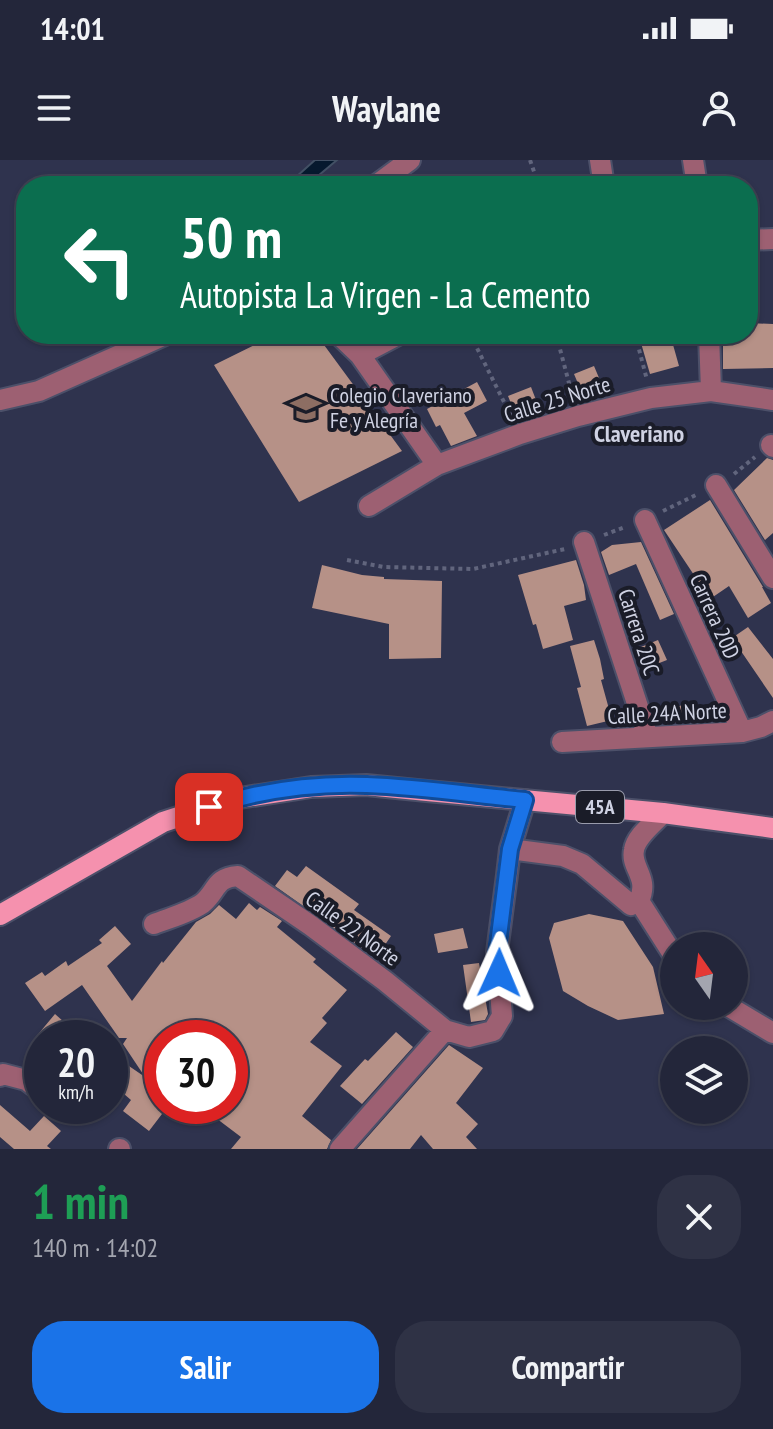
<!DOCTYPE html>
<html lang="es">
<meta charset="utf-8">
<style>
:root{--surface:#23263a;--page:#2f3245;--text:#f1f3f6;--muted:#a3a5af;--line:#404354;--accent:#1a73e8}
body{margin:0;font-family:"PT Sans Narrow",sans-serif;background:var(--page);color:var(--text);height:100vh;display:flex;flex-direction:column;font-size:30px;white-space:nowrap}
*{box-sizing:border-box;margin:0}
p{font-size:26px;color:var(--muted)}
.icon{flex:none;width:44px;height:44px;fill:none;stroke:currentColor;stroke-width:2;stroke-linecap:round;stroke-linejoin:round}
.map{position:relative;height:989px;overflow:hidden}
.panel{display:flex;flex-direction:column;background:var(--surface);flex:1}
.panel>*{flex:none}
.banner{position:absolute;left:16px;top:16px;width:742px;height:168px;border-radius:32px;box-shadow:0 2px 6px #0004,0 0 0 2px var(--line);background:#0b6e4f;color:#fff;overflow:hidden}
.needle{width:52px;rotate:346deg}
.buttons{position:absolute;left:660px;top:772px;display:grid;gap:16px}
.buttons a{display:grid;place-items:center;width:88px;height:88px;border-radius:50%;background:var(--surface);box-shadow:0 2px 6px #0004,0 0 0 2px var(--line);font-size:40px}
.speed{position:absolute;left:24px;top:860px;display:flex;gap:16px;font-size:40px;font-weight:700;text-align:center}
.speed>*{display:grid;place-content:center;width:104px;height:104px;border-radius:50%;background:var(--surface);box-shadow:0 2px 6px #0004,0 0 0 2px var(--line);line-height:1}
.speed small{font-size:20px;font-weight:400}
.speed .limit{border:12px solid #d22;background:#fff;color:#111}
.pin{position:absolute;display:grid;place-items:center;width:68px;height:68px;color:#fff;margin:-34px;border-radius:16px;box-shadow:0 4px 12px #0006}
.me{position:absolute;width:88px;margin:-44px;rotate:1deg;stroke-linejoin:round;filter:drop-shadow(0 0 6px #0008)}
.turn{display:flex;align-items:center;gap:28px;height:168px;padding:0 32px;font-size:36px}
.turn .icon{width:104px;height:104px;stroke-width:2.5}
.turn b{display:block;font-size:56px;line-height:68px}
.round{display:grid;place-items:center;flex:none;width:84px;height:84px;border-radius:32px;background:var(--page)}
.summary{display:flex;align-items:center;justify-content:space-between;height:136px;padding:0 32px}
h1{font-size:48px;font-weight:700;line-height:60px;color:#1e9e55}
.action{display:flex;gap:16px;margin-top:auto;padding:16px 32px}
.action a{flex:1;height:92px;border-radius:32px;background:var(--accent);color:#fff;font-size:32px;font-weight:700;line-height:92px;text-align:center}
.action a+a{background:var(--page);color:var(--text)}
.status{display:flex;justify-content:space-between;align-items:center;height:56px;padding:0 40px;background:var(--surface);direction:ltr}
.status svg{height:22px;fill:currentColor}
header{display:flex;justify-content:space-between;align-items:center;height:104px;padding:0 32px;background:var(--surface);font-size:36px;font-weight:700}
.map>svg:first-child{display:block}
.water{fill:#06192e;stroke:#425064;stroke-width:2}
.building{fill:#b69187}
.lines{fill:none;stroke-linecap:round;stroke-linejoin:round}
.minor-casing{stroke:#4c5069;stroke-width:24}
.major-casing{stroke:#4c5069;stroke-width:24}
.path{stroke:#61657d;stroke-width:4;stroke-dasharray:4 4;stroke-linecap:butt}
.minor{stroke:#9d6072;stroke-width:20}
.major{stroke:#f591ae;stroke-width:20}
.route-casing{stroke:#114b97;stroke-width:20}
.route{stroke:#1a73e8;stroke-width:14}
.labels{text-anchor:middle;stroke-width:8;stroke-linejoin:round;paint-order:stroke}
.shield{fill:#1a1c28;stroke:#999bab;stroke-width:2}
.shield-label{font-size:20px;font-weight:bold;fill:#cfd2e3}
.poi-label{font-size:22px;fill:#cfd2e3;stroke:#1a1c28;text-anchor:start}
.street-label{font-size:22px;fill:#cfd2e3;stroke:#1a1c28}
.neighbourhood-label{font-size:24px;font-weight:bold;fill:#cfd2e3;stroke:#1a1c28}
</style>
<div class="status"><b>14:01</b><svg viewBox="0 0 49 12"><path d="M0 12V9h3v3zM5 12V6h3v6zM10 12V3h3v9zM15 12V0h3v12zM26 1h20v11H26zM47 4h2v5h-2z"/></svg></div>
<header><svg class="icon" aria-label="menu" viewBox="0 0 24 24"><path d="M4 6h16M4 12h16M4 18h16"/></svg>Waylane<svg class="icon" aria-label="person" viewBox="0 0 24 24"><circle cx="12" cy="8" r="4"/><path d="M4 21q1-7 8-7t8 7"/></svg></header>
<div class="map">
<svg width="773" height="989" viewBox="0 0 773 989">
<rect width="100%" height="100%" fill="#2f334e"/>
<path class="water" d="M315,0H337L306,26H286Z"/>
<path class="building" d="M748,163L773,164V208L723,209V174H748Z
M277,174H316L402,291L299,342L214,205Z
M670,174L679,206L650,214L641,183Z
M594,206L602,225L582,233L574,214Z
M477,222L487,241L464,253L477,276L451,286L440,265L436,267L427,249Z
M531,227L541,253L518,261L508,236Z
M767,298L773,300V373L765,380L734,330Z
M710,340L763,427H762L771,443L748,458L729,426L710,439L664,370Z
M641,382L674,454L660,460L636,404L609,415L601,392L612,385Z
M576,400L584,425L586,440L564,446L573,480L543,489L536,464L533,465L518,415Z
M322,405L362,415L384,417V419L442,421L441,498L389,499V464L312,448Z
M748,467L773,499V538L732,478Z
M594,480L600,499L604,519L601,520L612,560L587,566L577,528L581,527L570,486Z
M658,480L667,500L644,509L636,489Z
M689,542L697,561L672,563L668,551Z
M306,706L359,744L354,750L391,776L376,798L275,726L287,710L297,717Z
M249,743L257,750L260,747L282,761L277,767L316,799L313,802L347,830L322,858L327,863L310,882L342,906L302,956L331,980L327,989H231L241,977L200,946H230V878H162V954L149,971L123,951L131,940L110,922V893L145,917L123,884L127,878H119L82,825L45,851L25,823L42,812L45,816L66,801L68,806L102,783L99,780L115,766L131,784L107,806L132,841L162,801L163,803L196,762L210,754L219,745L236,759Z
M589,754L623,761L653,807L664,854L618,860L588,846L563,831L549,778L554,763Z
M463,768L468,788L438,793L434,774Z
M479,803L488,854L485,860L471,862L463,805Z
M55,854L82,878H35Z
M396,872L413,887L362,944L340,926L365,899L368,901Z
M449,885L483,908L456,943L478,964L466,977L477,989H433L421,975L410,989H357Z
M0,945L30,971L44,956L61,971L47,986L51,989H14L0,977Z"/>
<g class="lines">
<g class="minor-casing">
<path id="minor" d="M600,0L604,26
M693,0L697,26
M375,26L410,0
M748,80L773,79
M338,174L360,195L437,305
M709,174L711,231
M360,195L400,174
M0,240L39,231L167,174
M771,285L773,287
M716,325L773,418
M369,346L437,305L520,274L578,256L651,238L711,231L773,240
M645,360L742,572
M584,382L648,577
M562,582L742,572L761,567L773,561
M510,689L563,696L582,704L631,745L639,741C650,717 630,708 634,690C636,676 654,663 663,653
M639,741L674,796
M154,764C169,758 189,753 203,743C218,730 214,718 238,716L310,765L385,821L445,870L469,877L493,871L502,856L497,792L507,715L510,689L525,640
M728,846L773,873
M0,916L3,914L26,920L42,932
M62,946L71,952
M119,989H120
M340,989L445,870"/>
</g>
<g class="major-casing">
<path id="major" d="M0,755L163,662L233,639L311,627L366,625L427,631L663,653L773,668"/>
</g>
<path class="path" d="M530,0L539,26
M470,174L512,258
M556,174L573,238
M635,174L647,220
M734,314L755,297
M663,351L698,334
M604,375L625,367
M347,400L384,407L473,409L565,389"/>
<use href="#minor" class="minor"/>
<use href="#major" class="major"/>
</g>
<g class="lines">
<g class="route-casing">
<path id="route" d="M209,647C259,631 315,623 367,625C419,627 473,635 525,640L510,689L497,792L499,813"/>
</g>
<use href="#route" class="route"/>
</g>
<defs>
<g id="school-bare" transform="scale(2.4)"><path d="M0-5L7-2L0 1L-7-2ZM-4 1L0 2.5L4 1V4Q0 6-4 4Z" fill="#8d6e63" stroke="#1a1c28" stroke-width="2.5" paint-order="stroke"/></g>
</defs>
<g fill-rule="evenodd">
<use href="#school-bare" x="306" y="248"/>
</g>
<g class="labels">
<rect class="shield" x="576" y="631" width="48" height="32" rx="6"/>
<g class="shield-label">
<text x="600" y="654">45A</text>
</g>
<g class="poi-label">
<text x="330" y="243">Colegio Claveriano<tspan x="330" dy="25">Fe y Alegría</tspan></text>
</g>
<g class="street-label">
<text transform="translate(557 239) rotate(-17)" y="8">Calle 25 Norte</text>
<text transform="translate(715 456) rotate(66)" y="8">Carrera 20D</text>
<text transform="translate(639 472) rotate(72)" y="8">Carrera 20C</text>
<text transform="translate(667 553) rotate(-3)" y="8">Calle 24A Norte</text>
<text transform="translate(353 768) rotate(36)" y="8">Calle 22 Norte</text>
</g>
<g class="neighbourhood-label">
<text x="639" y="282">Claveriano</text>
</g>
</g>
</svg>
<div class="buttons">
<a><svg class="needle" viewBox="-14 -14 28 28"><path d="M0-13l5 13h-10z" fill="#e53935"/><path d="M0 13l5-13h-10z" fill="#a3a5af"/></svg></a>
<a><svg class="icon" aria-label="layers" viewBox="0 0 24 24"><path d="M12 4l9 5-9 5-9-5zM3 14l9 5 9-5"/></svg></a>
</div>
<div class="speed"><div>20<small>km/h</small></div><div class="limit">30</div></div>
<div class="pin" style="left:209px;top:647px;background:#d93025"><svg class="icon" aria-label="arrive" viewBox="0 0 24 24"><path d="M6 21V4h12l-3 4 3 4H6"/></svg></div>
<svg class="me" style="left:499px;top:813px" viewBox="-20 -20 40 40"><path d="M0-17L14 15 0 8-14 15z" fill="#1a73e8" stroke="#fff" stroke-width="4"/></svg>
<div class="banner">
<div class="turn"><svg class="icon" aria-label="left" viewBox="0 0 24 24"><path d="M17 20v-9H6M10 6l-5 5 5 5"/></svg><div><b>50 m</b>Autopista La Virgen - La Cemento</div></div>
</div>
</div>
<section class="panel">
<div class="summary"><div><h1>1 min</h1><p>140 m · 14:02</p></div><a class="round"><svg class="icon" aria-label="close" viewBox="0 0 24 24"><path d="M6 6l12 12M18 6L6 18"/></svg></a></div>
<div class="action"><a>Salir</a><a>Compartir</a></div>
</section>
